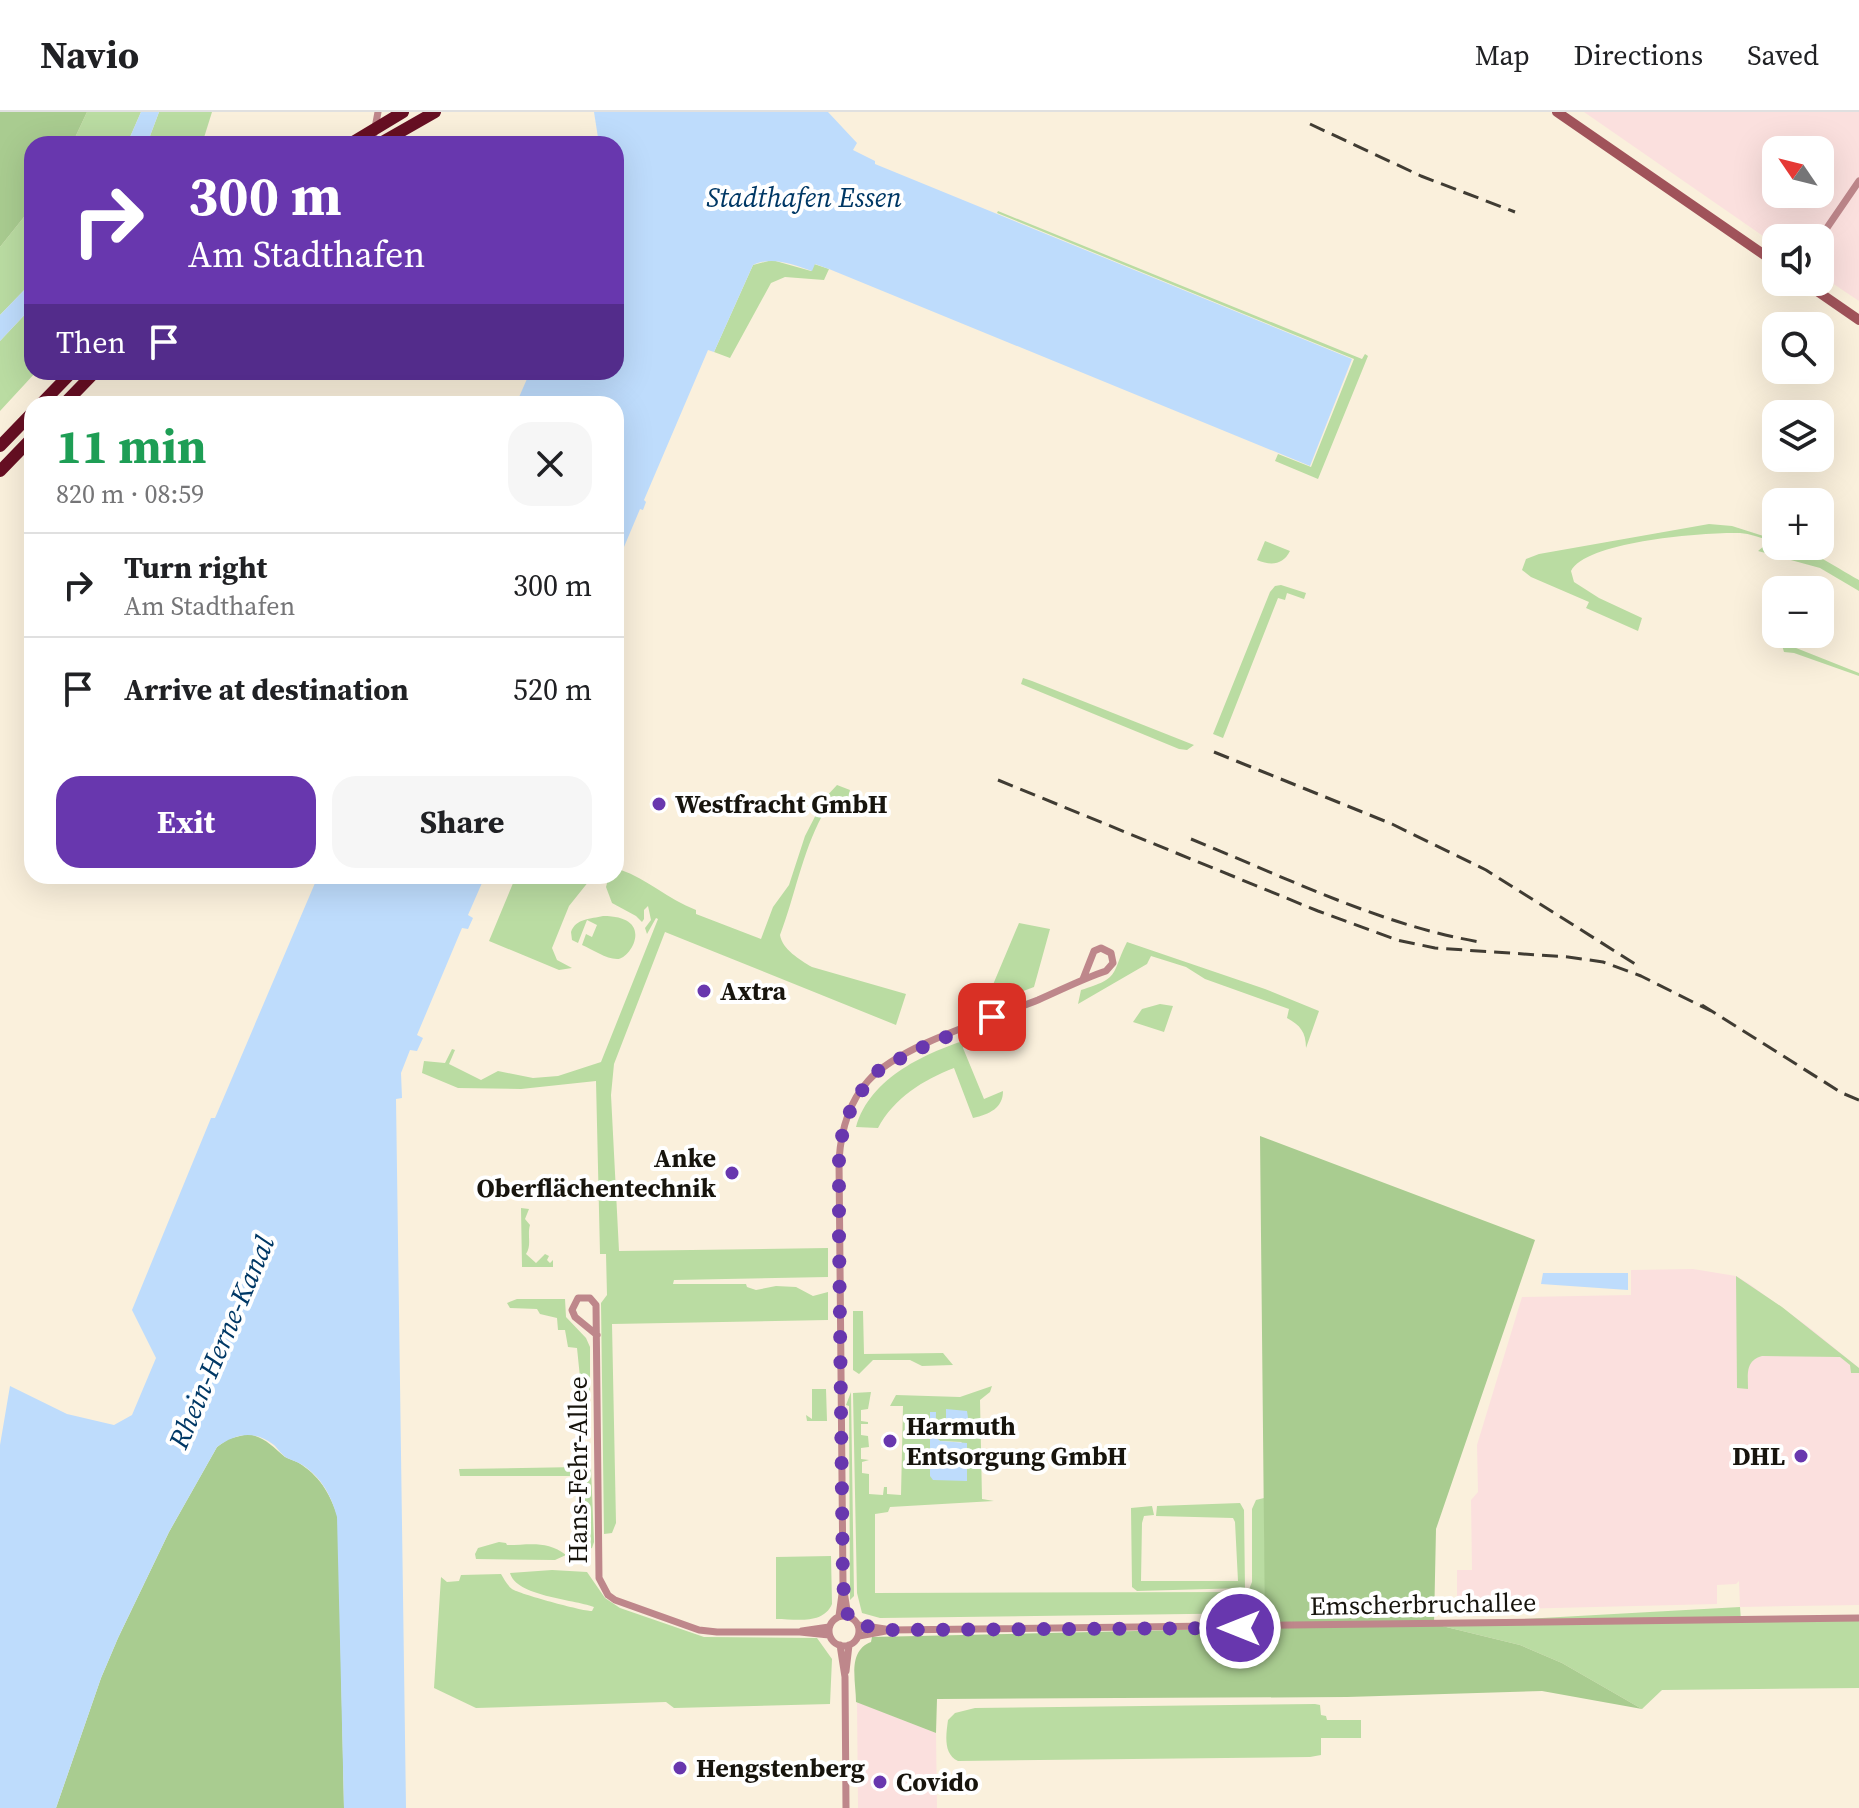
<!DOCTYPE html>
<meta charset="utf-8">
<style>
:root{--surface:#fff;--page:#f6f6f6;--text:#202124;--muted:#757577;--line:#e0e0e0;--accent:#6837ae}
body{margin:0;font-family:"Source Serif 4",serif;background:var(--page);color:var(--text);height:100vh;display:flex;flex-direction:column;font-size:30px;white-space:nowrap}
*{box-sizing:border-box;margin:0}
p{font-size:26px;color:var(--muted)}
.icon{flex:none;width:44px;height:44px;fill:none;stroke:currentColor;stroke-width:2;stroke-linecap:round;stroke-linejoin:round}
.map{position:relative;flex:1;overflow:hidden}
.sheet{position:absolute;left:24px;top:284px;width:600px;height:488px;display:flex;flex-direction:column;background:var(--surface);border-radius:24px;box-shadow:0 8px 32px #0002}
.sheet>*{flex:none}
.banner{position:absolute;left:24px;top:24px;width:600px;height:244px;border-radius:24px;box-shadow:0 8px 32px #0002;background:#6837ae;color:#fff;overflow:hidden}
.needle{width:52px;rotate:305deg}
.buttons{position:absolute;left:1762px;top:24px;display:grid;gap:16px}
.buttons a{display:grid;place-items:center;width:72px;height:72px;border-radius:16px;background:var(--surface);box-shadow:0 8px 32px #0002;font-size:40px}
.pin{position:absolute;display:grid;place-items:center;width:68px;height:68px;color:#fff;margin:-34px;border-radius:16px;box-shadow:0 4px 12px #0006}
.me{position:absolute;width:88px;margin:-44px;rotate:270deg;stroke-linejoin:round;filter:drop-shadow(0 0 6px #0008)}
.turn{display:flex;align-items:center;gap:28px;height:168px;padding:0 32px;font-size:36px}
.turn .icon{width:104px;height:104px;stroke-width:2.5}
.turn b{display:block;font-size:56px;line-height:68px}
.then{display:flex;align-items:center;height:76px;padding:0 32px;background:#0003;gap:16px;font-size:30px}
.round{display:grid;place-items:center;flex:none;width:84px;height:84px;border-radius:24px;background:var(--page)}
.summary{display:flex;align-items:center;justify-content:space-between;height:136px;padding:0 32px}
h1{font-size:48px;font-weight:700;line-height:60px;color:#1e9e55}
.cta{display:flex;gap:16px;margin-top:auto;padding:16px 32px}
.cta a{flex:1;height:92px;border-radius:24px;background:var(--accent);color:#fff;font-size:32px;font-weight:700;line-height:92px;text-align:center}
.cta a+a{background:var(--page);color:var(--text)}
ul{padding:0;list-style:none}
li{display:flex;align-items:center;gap:24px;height:104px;padding:0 32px;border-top:2px solid var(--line)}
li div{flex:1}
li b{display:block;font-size:30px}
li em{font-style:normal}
header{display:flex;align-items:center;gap:48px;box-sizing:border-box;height:112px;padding:0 40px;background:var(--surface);border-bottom:2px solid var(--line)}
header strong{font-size:38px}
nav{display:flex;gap:44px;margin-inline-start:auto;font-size:28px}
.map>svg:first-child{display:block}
.commercial{fill:#fbe0de;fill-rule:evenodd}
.green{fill:#badca2;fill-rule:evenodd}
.forest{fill:#a9cc90}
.water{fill:#bedcfc}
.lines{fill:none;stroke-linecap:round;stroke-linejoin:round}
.street{stroke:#be878b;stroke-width:7}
.secondary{stroke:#a0535a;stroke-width:10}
.highway{stroke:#670f23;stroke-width:12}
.rail{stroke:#403c33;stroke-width:3;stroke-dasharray:16 8;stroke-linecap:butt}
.route{stroke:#6837ae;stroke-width:14;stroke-dasharray:0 25.2}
.poi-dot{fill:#6837ae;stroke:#fff;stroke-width:3}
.labels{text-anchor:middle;stroke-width:8;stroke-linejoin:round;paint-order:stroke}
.poi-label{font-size:26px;font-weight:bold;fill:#17140d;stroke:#fff;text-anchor:start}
.street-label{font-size:26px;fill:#17140d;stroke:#fff}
.water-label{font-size:28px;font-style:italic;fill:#003865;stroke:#fff}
</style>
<header>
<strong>Navio</strong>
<nav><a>Map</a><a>Directions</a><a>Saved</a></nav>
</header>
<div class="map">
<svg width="1859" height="1696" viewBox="0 0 1859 1696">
<rect width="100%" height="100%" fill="#faf0dc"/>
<path class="commercial" d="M1584,0H1859V189L1820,163V126H1776V133ZM1776,38H1820V82H1776Z
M1693,1157L1736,1164L1748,1171L1810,1216L1859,1256V1493L1740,1495L1739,1469L1736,1472L1717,1473V1492L1513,1497L1512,1493H1501L1500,1497L1457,1496V1458H1472L1471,1388L1478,1380L1477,1333L1522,1185L1631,1183V1158Z
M857,1590L936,1621L937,1696H858Z"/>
<path class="green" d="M87,0H141L127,32H72Z
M159,0H212L202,32H147Z
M32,95V170L0,203V135Z
M998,99L1362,247L1365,242L1368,244L1318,367L1275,349L1278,342L1311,355L1354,247L997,101Z
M772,148L811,159L814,152L829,157L824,168L785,165L771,171L730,246L714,240L753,153Z
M32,195V260H36L0,299V229Z
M1709,412L1732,414L1776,428V434C1809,434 1831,453 1859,468V479L1820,456L1758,439L1770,429C1760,425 1750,422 1740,421C1706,420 1586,429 1571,459L1574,470L1599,486L1642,506L1638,519L1586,496L1589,490L1531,465L1522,458L1526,447L1539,442Z
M1265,429L1290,439C1283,453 1271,454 1257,448Z
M1281,473L1306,481L1304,487L1287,481L1285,488L1278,486L1223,626L1213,622L1270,480L1275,474Z
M1781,530L1859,561V564L1794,541L1784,540Z
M1023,566L1032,569L1194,633L1187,638L1179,637L1021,572Z
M837,673L850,678L849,682L858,689L886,701V705L838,686L828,704H822C802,741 795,784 780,823C782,837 800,848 812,855L906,882L896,913L665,820L614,952L611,983L619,1139L828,1136V1165L674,1168L673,1172H746L747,1175L756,1178L776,1174L796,1175L813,1184L828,1180V1208L612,1212L616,1411L612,1421L604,1422L601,1191L607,1183L606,1142H600L596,969L521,977L458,976L422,961L424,949L445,951L452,937L455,938L449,952L481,968L498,959L533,966L558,964L601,950L658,807L656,806L647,822L645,816L651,808L648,794L644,798V807L642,810L636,804L612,791L606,775L609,764H616V751L623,753L621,758C647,767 668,787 696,798V802L761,827L773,795L789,773L805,724L824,687Z
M516,764H593L569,794L552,836L557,848L572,856L559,858L489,829Z
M603,804C657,804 630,848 617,847C606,847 592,837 582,833L586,822L592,825L597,813L587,808L578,831L572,828L571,820C576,806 591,807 603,804Z
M1019,811L1050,817L1034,875L984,894Z
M1127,830L1265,877L1319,899L1306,936C1306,920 1300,913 1287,906L1289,897L1205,867L1186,855L1151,844L1147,852L1078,892L1081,878C1121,866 1111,862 1127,830Z
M1160,892L1173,894L1164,920L1133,910L1142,897Z
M972,926L966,929L963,936L984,987L1003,979C1003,996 990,1002 973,1006L954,956C923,968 894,986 878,1016L856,1015C870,965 927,940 972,926Z
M521,1096L529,1097L525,1107L530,1113C527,1123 532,1133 526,1142L536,1151L545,1142L549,1144L547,1148L550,1151L553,1148V1155H522Z
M1736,1164L1782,1195L1859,1256V1261H1851L1850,1253L1840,1245L1762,1244C1745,1249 1748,1262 1748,1277L1737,1276Z
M517,1187H565L566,1205L586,1226L590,1235V1314H578V1290L582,1285L577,1236L568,1235L565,1218H558L557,1206L540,1202L537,1197L510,1196L507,1191Z
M853,1199H863L864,1242L943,1241L953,1253L922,1254L910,1248H873L859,1262L853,1258Z
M992,1274L990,1280L980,1288L982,1387L994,1389L890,1395L888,1400L875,1402V1481L1248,1480L1252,1470V1397L1256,1388L1264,1386L1266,1501L880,1506L862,1501L857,1481L853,1281L871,1280L868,1297L861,1298V1309L868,1310V1312H861V1323L868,1324L869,1335L861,1336V1347L869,1348L862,1350V1361L869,1362V1382L883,1383L884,1375H887V1382L901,1383L903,1294H890L896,1283L960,1285ZM936,1300L935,1325L940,1329L962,1330L930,1364Z
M812,1277H826L827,1309H807L806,1303L812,1307Z
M851,1280L854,1484L850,1488L849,1294L846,1293Z
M580,1330H590L594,1430L592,1436L580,1440L576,1435L575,1371L570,1364H460L459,1357L579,1355Z
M1240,1391L1244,1398L1245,1476L1137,1479L1132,1475L1131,1396L1152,1394L1154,1403L1144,1404L1142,1411L1141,1469H1238L1235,1410L1233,1406L1156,1404L1157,1394Z
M499,1430L506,1431L507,1433C529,1433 547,1428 566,1443L555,1448L476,1447L475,1442L478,1436Z
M831,1444L832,1492C823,1513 796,1507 776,1507V1445Z
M552,1458L587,1460L605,1486L620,1496L704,1525L817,1526L832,1547L830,1592L674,1596L666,1590L476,1596L434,1576L441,1465L447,1470L459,1469L461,1463L501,1462C504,1467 507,1473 512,1477C519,1482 586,1500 592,1499L594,1495C572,1487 516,1484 510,1461Z
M1740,1495L1741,1508H1859V1576L1662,1578L1642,1597L1562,1551L1520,1533L1434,1512Z
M1315,1592L1320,1593L1321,1603L1326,1604L1327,1608H1361V1626H1321V1643L1310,1645L958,1649C943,1642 946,1623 948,1608L955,1601L975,1596Z"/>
<path class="forest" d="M0,0H87L72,32H32V95L0,135Z
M1260,1024L1535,1128L1436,1417L1434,1512L1520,1533L1562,1551L1642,1597L1542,1579L1347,1585L937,1587L936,1621L856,1590C856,1569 847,1539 871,1530L872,1525L1265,1516Z
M248,1322C265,1325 272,1334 285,1345C291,1348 297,1349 302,1353C322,1367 330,1383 338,1405L344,1696H56L101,1566L118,1526L169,1420L217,1335L228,1327Z"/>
<path class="water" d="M141,0H159L147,32H127Z
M594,0H828L857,31L853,38L875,49V52L1352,247L1310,354L829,157L815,152L812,159C792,152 772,144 753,153L714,240L708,238L644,388L646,390L643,398L640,397L616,454V292H516L530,260H616V32H599Z
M32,170V195L0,229V203Z
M318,764H485L468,803L473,806L468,817L462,816L417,923L423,926L417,939L410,938L401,961L402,986L396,987L406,1696H344L337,1405C331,1382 320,1363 299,1351C295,1349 291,1348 287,1346C282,1343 278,1337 274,1333C255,1318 236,1321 217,1335L169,1420L118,1526L101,1566L56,1696H0V1333L10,1274L67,1302L114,1313L132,1303L156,1246L132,1198L211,1006H215Z
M1543,1161H1628V1178L1541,1172Z
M946,1297L967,1299L969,1313H964V1319L946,1318Z
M930,1300H936L935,1325L940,1329L967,1331V1369L933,1368L930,1364Z"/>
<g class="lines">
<path class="street" d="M372,32L378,0
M1820,126L1859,69
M597,1223L575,1205L572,1198L578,1186H590L596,1193L599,1466L608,1483L615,1488L699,1518L717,1520H800L829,1523
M829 1519a15 15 0 1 1 30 0a15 15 0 1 1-30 0Z
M839,1504L843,1475
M848,1504L843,1473L839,1048C841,1019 848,991 868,969C901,932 991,907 1038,888C1061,878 1082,867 1106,859L1113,851L1111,841L1101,836L1094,839L1083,867
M859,1513L885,1517
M802,1519L829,1515
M859,1524L891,1518L1859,1506
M840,1533L845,1565L846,1696
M846,1559L849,1533"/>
<path class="secondary" d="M1557,0L1776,151
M1804,170L1859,208"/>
<path class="highway" d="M350,32L403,0
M379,32L435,0
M41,292L72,260
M64,292L95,260
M0,334L32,301
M0,359L32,326"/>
<path class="rail" d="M1310,12L1421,64L1515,100
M1214,640L1392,712L1486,758L1640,855
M998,668L1318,799L1397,828L1435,836L1568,845L1603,850L1641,864L1711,899
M1191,727C1285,765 1380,813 1480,830
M1702,893L1842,981L1859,988"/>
</g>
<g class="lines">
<path class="route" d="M992,905L914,939L879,958L855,987L843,1017L839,1048V1123L843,1473L848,1504L859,1513L891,1518L1240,1516"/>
</g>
<g class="poi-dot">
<circle cx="659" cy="692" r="8"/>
<circle cx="704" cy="879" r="8"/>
<circle cx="732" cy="1061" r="8"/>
<circle cx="890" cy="1329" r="8"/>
<circle cx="1801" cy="1344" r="8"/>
<circle cx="680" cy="1656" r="8"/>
<circle cx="880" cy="1670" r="8"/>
</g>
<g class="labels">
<g class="poi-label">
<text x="675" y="701">Westfracht GmbH</text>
<text x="720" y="888">Axtra</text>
<text x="716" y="1055" text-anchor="end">Anke<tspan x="716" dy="30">Oberflächentechnik</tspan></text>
<text x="906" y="1323">Harmuth<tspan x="906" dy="30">Entsorgung GmbH</tspan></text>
<text x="1785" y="1353" text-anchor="end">DHL</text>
<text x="696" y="1665">Hengstenberg</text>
<text x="896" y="1679">Covido</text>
</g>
<g class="street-label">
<text transform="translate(578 1358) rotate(-90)" y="9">Hans-Fehr-Allee</text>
<text transform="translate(1423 1492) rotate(-1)" y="9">Emscherbruchallee</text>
</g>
<g class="water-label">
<text x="804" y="95">Stadthafen Essen</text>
<text transform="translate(221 1230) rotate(-67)" y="10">Rhein-Herne-Kanal</text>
</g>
</g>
</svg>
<div class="buttons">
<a><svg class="needle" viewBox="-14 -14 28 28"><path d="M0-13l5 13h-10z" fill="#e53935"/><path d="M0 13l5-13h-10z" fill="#757577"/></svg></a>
<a><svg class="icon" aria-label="sound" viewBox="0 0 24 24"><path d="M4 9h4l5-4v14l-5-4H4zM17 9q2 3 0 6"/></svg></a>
<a><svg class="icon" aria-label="search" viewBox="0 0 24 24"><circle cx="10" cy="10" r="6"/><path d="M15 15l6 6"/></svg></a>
<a><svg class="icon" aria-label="layers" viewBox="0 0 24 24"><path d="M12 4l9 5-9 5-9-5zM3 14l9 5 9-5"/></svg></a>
<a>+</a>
<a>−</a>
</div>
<div class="pin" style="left:992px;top:905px;background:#d93025"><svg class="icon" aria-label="arrive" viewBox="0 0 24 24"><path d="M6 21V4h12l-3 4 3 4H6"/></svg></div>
<svg class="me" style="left:1240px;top:1516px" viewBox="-20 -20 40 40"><circle r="17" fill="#6837ae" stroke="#fff" stroke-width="3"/><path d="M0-11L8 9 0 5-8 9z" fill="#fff"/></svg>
<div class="banner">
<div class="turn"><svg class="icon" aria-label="right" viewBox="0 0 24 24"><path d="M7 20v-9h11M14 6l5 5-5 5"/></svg><div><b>300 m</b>Am Stadthafen</div></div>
<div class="then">Then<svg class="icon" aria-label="arrive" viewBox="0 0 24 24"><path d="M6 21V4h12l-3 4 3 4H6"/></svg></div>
</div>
<section class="sheet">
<div class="summary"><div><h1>11 min</h1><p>820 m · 08:59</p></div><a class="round"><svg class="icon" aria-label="close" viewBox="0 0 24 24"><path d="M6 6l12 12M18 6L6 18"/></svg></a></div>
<ul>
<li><svg class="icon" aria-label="right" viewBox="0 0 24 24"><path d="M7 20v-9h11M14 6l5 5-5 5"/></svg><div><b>Turn right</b><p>Am Stadthafen</p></div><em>300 m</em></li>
<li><svg class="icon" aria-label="arrive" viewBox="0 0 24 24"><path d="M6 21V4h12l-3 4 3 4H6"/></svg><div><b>Arrive at destination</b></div><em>520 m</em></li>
</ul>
<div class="cta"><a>Exit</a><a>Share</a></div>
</section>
</div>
